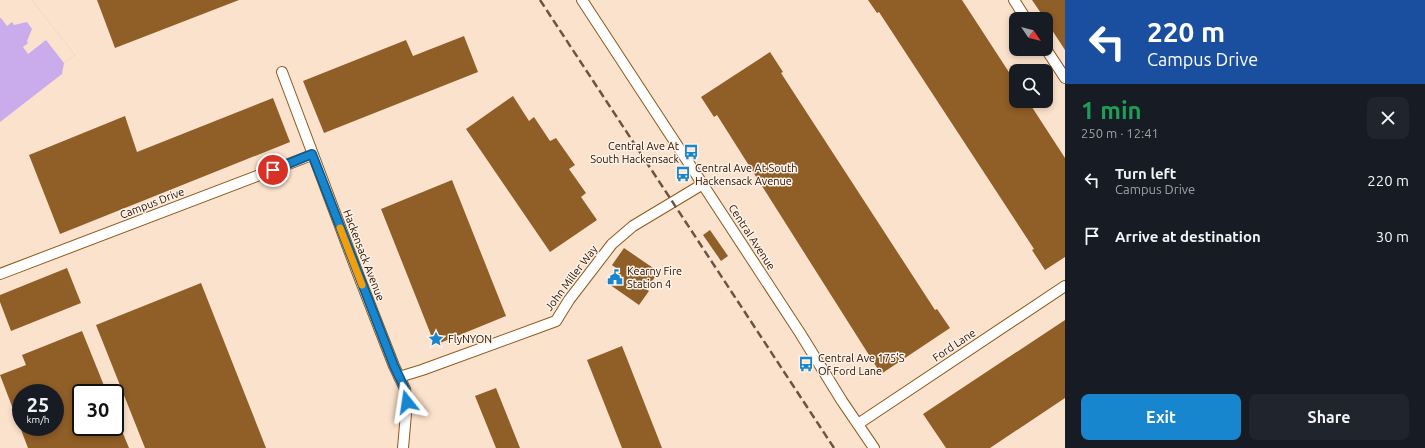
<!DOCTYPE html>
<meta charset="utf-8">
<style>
:root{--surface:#171b24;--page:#20242c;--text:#f1f3f6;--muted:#9ea1a6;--accent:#1786cf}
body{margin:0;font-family:Ubuntu,sans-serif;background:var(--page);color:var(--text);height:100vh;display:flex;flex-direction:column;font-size:15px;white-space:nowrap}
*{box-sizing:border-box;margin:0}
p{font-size:13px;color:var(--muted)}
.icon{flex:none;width:22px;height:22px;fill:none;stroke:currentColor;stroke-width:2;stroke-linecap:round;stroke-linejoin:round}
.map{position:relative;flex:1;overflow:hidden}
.drawer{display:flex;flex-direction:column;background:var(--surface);width:360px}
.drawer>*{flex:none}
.guide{background:#1a4fa0;color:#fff;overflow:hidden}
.needle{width:26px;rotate:125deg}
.tools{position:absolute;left:1009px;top:12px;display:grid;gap:8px}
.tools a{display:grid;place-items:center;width:44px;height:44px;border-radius:8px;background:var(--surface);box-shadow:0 2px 6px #0003;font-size:20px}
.speed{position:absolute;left:12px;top:384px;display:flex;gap:8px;font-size:20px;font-weight:700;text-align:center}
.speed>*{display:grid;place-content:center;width:52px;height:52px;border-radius:50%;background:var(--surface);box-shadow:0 2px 6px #0003;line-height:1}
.speed small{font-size:10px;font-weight:400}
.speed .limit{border:2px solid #111;border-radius:6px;background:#fff;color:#111}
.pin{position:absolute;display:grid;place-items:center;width:34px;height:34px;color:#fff;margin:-17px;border:2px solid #fff;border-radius:50%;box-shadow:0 1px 4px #0007}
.me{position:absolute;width:44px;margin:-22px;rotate:345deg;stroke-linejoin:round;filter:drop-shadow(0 0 3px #0008)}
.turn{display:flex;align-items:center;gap:14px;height:84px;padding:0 16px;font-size:18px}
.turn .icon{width:52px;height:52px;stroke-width:2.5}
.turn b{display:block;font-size:28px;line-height:34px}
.round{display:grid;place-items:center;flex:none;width:42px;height:42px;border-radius:8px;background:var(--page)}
.overview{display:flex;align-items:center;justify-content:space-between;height:68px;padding:0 16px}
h1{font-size:24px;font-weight:600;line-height:30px;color:#1e9e55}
.primary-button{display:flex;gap:8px;margin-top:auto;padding:8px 16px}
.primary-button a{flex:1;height:46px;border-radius:8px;background:var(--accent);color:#fff;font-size:16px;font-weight:600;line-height:46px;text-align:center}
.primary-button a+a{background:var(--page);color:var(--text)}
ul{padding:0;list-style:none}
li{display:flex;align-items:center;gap:12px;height:56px;padding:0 16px}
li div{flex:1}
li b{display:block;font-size:15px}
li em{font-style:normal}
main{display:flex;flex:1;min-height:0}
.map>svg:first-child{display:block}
.water{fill:#caaced}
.pier{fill:#fbe2cc}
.building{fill:#905e27;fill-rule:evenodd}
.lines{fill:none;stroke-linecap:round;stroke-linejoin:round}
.minor-casing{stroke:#8e591b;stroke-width:12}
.minor{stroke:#fff;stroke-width:10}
.rail{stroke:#6a5443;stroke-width:2.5;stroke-dasharray:8 4;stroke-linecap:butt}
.route-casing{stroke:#0f5787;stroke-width:10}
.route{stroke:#1786cf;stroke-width:7}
.slow{stroke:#f59e0b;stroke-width:7}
.labels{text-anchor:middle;stroke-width:3;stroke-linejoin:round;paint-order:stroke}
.poi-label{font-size:11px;fill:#230e00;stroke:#fef2e7;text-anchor:start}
.street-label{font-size:11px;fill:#230e00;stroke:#fef2e7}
</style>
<main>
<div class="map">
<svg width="1065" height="448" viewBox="0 0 1065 448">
<rect width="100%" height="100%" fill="#fbe2cc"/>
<path class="water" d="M0,0H32L75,55L64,63L62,74L0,122Z"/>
<path class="pier" d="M0,0H32L75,55L64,63L46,40L28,54L23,47L28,43L27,41L32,29L27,22L14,25L12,22L7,26L1,18H0Z"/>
<path class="building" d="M97,0H239L115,48Z
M868,0H962L1016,83V101H1028L1065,158V257L1045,270L1032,250L1034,249L879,12L877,13Z
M1032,0H1065V50L1046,21V19H1045Z
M464,36L478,72L324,133L303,81L406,40L413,56Z
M770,52L783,72L781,73L935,310L937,309L950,328L881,374L717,115L714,117L701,97Z
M513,96L529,121L534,117L550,141L556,138L575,165L569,169L586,193L581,197L597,220L550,252L466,129Z
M273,98L290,142L60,234L29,155L125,116L137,152Z
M452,180L506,316L435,345L381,209Z
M710,230L728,256L721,261L703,235Z
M624,248L659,272L646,289L649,291L639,305L606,282L616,268L612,265Z
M67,268L81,303L11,331L0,302V295Z
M201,283L266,448H145L96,325Z
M1065,320V398L990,448H946L923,414Z
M82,331L107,393H81V427H115V414L129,448H28L0,375L26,365L22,355ZM21,393H55V427H21Z
M622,346L662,448H622L587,360Z
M496,388L520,448H496L475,396Z"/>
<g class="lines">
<g class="minor-casing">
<path id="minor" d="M582,0L800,333L842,401L874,448
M1014,0L1026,19
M1046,49L1065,78
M282,72L358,274L394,366L405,389L407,402L403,448
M0,274L312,155
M399,377L422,370L556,321L569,300L612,244L633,226L703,184
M858,424L1065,286"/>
</g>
<use href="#minor" class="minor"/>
<path class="rail" d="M540,0L834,448"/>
</g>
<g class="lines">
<g class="route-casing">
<path id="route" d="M273,170L312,154L394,366L405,389L407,402"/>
</g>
<use href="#route" class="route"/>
<path class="slow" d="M340,228L362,285"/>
</g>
<defs>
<g id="bus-bare" transform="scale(1.2)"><path d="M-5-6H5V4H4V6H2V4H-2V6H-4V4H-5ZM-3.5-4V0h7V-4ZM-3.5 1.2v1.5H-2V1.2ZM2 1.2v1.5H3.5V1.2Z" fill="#1786cf" stroke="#fef2e7" stroke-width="2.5" paint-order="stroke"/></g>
<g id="civic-bare" transform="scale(1.2)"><path d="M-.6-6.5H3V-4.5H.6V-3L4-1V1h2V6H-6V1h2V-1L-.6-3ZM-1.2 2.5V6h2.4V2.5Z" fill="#1786cf" stroke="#fef2e7" stroke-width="2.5" paint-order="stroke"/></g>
<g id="sight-bare" transform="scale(1.2)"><path d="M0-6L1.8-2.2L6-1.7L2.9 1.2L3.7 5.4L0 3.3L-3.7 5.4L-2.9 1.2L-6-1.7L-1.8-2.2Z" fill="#1786cf" stroke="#fef2e7" stroke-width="2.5" paint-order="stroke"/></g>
</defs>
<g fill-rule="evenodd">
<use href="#bus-bare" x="691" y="152"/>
<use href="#bus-bare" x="683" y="174"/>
<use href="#civic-bare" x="615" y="277"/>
<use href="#sight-bare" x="436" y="339"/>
<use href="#bus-bare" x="806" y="364"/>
</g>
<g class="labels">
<g class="poi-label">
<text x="679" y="150" text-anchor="end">Central Ave At<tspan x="679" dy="13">South Hackensack</tspan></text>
<text x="695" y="172">Central Ave At South<tspan x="695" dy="13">Hackensack Avenue</tspan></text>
<text x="627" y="275">Kearny Fire<tspan x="627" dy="13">Station 4</tspan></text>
<text x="448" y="343">FlyNYON</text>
<text x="818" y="362">Central Ave 175'S<tspan x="818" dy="13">Of Ford Lane</tspan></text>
</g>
<g class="street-label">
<text transform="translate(152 203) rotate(-21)" y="4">Campus Drive</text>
<text transform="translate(752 237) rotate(57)" y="4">Central Avenue</text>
<text transform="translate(364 255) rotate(69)" y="4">Hackensack Avenue</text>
<text transform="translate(571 278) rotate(-53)" y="4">John Miller Way</text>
<text transform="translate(954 345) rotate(-34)" y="4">Ford Lane</text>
</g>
</g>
</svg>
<div class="tools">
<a><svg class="needle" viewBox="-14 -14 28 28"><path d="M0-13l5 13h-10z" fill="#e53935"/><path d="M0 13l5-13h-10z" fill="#9ea1a6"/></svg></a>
<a><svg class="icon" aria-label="search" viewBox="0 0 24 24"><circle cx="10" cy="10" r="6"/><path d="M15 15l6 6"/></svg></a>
</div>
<div class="speed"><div>25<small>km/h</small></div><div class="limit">30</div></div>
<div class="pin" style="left:273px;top:170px;background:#d93025"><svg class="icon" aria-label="arrive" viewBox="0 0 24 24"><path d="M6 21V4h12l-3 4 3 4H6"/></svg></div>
<svg class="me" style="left:407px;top:402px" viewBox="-20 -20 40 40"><path d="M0-17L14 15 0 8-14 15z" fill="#1786cf" stroke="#fff" stroke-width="4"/></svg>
</div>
<section class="drawer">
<div class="guide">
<div class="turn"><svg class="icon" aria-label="left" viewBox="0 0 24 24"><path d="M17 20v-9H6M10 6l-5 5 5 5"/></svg><div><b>220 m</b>Campus Drive</div></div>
</div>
<div class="overview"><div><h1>1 min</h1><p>250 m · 12:41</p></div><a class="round"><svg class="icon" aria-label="close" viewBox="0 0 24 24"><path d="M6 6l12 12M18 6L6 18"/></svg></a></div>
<ul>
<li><svg class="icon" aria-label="left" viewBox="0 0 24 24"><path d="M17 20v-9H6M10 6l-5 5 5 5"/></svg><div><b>Turn left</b><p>Campus Drive</p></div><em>220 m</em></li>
<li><svg class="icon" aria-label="arrive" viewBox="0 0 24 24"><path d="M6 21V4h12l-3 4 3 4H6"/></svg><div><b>Arrive at destination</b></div><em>30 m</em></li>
</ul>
<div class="primary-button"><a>Exit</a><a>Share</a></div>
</section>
</main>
